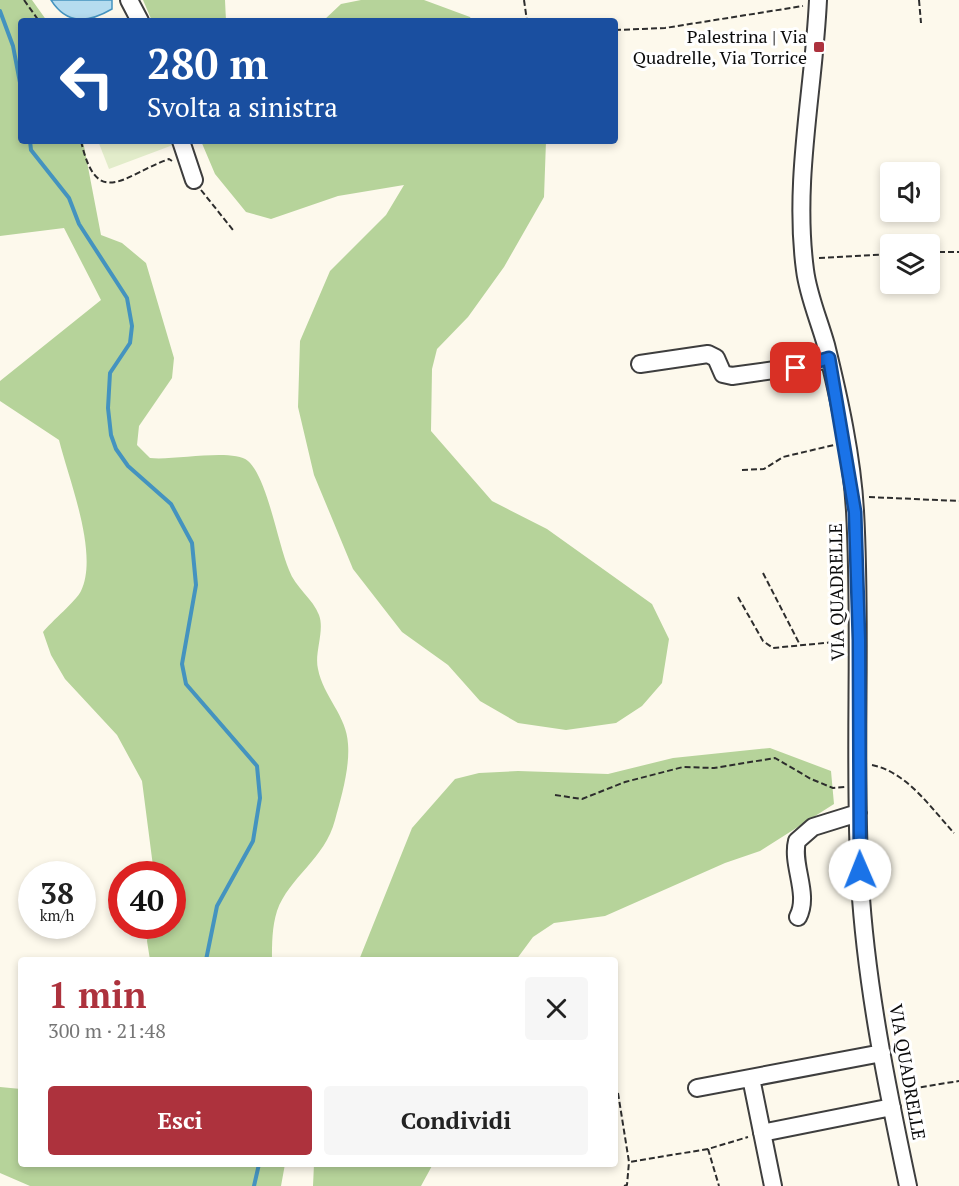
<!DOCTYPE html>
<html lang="it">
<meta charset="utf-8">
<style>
:root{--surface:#fff;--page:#f6f6f6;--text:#222;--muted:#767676;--accent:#ad323d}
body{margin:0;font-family:"PT Serif",serif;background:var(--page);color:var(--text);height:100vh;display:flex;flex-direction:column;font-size:22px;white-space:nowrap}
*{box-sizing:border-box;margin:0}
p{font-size:20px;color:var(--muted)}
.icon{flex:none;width:33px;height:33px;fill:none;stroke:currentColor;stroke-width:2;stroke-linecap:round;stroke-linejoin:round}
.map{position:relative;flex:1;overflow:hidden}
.drawer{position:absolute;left:18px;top:957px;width:600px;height:210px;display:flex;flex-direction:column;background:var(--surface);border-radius:6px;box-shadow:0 3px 9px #0003}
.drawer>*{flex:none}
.banner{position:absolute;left:18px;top:18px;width:600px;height:126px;border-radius:6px;box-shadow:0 3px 9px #0003;background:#1a4fa0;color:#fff;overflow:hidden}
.buttons{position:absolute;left:880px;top:162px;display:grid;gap:12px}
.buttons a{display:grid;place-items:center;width:60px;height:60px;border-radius:6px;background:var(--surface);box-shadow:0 3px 9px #0003;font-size:30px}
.speed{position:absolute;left:18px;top:861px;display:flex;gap:12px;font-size:30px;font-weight:700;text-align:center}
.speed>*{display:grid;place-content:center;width:78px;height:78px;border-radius:50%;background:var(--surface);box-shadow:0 3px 9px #0003;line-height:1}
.speed small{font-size:15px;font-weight:400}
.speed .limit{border:9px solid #d22;background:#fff;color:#111}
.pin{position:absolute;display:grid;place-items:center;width:51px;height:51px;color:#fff;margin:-26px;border-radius:12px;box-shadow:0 3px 9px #0006}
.me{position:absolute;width:66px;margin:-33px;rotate:359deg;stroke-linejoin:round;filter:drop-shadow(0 0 4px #0008)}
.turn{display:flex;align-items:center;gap:21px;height:126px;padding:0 30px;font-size:27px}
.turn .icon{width:78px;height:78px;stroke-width:2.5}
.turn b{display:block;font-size:42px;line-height:51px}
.round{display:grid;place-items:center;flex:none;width:63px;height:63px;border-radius:6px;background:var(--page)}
.headline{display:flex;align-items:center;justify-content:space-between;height:102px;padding:0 30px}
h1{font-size:36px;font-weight:800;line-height:45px;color:var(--accent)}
.button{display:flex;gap:12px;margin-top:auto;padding:12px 30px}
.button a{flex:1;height:69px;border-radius:6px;background:var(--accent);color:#fff;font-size:24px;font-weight:800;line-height:69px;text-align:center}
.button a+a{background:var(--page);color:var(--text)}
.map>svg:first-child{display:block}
.forest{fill:#b6d39a}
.pitch{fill:#e2ecca}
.water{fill:#b5dcef;stroke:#4493bf;stroke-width:1.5}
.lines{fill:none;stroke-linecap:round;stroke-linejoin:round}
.stream{stroke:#4493bf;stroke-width:4}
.minor-casing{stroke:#3e3e3e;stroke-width:20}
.path{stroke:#2d2d2d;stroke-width:2;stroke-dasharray:6 3;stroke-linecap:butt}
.minor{stroke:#fff;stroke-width:16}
.route-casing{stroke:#114b97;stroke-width:15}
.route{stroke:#1a73e8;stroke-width:10}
.poi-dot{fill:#ad323d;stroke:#fff;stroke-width:2}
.labels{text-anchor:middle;stroke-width:6;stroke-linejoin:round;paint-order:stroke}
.poi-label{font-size:18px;fill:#0b0b0b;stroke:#fff;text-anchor:end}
.street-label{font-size:18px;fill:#0b0b0b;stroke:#fff}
</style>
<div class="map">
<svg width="959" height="1186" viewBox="0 0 959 1186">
<rect width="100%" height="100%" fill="#fdf9ec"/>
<path class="forest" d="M0,0H32L47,21H21V141H83L101,235L122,243L146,263L174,358L172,378L139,426L137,445L150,458C173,461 232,448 248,461C267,477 278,544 289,570C295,587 313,599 319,615C325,631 314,653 318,669C323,696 347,716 348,744C350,768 341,798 335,820C325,859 289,877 277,911C272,927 272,943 272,960H150L147,941L149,926H172V874H154L142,781L117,735L65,679L51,655L43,632C51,622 77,600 81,591C99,554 69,480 59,440L0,401V381L101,300L64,228L0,236Z
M143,0H225L226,21H152Z
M361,0H424L470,17L472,21H323L341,4Z
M201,141H546L544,197L504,267L468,317L437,349L432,369L431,431L492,501L547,529L652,604L669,639L662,683L642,706L616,723L566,730L518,723L480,701L448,665L402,632L353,569L314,475L298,407L300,341L330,271L386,215L404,185L338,196L271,219L246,212L215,174Z
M770,748L831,771L834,804L760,851L725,863L605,916L554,923L533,937L516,960H359L412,828L455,779L479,773L518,771L608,774L673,758Z
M0,1087L21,1089V1164H285L281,1186H30L0,1173Z
M314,1164H433L421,1186H313Z"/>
<path class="pitch" d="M98,141H172L173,145L109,169Z"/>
<path class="water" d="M51,0H112V9C88,23 67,25 51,0Z"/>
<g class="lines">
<path class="stream" d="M0,11L13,46L21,88
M30,141L31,150L69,198L79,224L127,298L132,326L130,343L110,373L108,408L111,435L116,449L128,466L171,504L192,543L196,585L182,664L186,684L257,766L260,798L253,841L217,906L206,960
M254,1186L259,1164"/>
<g class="minor-casing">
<path id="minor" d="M129,0L140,21
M818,0C814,89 793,180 805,270C808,295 819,320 826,345C839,398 852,456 855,511C862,635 853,759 860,883C866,985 887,1087 908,1186
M181,141L194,180
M640,364L708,354L716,358L723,374L732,376L803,366L829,358
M798,917C810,894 791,865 797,841L813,827L858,813
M751,1078L773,1186
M697,1088L882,1053
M762,1133L892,1107"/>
</g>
<path class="path" d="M24,0L39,21
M524,0L527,21
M919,0L921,23
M615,30L665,28L803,6
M81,141C97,211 124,175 169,159L172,161
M201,190L233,230
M930,252H959
M819,258L891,254
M742,470L764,469L783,457L834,445
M869,497L959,501
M763,573L799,643
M738,597L763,641L773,648L845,641
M872,765C907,772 931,808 954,833
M555,795L582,799L625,782L683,767L714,768L775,758L811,779L833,788L845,787
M903,1090L959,1081
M618,1093L629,1162L708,1149L748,1137
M708,1149L719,1186
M624,1186L627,1185L629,1162"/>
<use href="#minor" class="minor"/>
</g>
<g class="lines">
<g class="route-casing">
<path id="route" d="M796,368L829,358L855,512L859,640L860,870"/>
</g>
<use href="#route" class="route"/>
</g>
<rect class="poi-dot" x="813" y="41" width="12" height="12" rx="3"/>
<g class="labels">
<g class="poi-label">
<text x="807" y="43">Palestrina | Via<tspan x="807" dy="21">Quadrelle, Via Torrice</tspan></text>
</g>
<g class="street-label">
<text transform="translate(837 592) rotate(-91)" y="6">VIA QUADRELLE</text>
<text transform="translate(907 1072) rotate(80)" y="6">VIA QUADRELLE</text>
</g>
</g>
</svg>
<div class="buttons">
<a><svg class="icon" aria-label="sound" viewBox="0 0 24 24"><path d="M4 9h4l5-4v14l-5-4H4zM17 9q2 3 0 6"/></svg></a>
<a><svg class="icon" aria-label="layers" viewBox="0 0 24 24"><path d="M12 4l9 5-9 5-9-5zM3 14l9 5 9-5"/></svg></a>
</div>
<div class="speed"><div>38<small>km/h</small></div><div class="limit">40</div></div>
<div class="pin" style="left:796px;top:368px;background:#d93025"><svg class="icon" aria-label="arrive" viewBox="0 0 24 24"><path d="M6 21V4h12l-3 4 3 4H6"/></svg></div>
<svg class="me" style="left:860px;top:870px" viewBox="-20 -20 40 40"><circle r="19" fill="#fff"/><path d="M0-13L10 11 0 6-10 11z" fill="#1a73e8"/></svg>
<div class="banner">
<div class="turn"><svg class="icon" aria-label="left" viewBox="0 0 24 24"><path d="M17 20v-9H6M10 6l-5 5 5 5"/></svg><div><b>280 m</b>Svolta a sinistra</div></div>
</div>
<section class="drawer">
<div class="headline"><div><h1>1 min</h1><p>300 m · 21:48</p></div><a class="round"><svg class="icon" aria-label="close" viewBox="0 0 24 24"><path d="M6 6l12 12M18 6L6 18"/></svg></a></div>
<div class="button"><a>Esci</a><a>Condividi</a></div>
</section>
</div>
